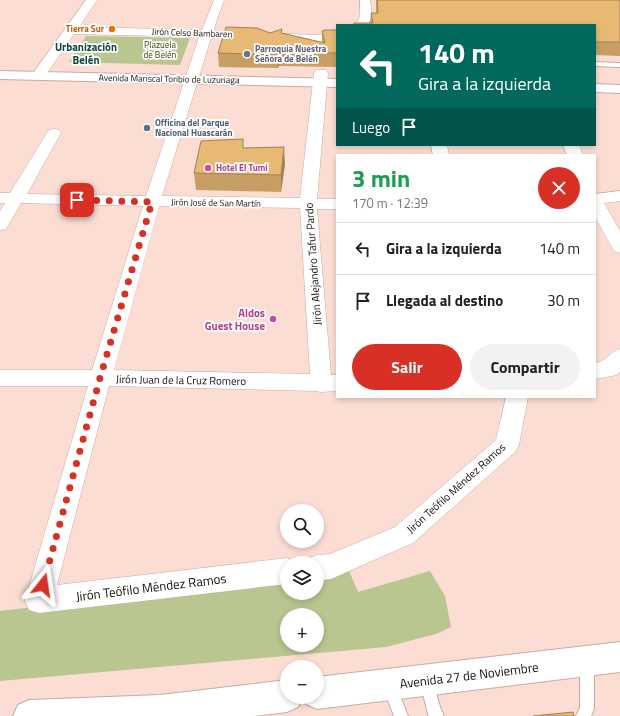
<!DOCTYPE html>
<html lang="es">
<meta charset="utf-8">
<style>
:root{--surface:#fff;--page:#f2f2f2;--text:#202124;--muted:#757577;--line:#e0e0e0;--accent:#d93025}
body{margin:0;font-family:"Titillium Web",sans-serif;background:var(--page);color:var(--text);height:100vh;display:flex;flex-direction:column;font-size:15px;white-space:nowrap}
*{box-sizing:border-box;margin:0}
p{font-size:13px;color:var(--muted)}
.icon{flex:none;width:22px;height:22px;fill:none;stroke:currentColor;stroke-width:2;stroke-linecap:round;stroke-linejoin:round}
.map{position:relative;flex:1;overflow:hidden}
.sheet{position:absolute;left:336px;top:154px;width:260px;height:244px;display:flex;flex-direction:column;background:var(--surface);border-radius:0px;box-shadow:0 2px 6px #0003}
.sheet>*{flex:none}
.hud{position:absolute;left:336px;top:24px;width:260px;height:122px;border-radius:0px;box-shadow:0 2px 6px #0003;background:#00695c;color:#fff;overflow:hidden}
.fabs{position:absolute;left:280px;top:504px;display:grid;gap:8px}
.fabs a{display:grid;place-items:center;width:44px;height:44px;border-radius:50%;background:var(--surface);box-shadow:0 2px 6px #0003;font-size:20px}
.pin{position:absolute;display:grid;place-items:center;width:34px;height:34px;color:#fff;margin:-17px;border-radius:8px;box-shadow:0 2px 6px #0006}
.me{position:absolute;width:44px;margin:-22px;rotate:15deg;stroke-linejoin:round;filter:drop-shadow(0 0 3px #0008)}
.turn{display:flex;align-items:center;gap:14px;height:84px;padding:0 16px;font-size:18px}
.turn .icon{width:52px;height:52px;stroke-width:2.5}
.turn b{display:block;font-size:28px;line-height:34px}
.then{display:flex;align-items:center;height:38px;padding:0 16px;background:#0003;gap:8px;font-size:15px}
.round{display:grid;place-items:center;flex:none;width:42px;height:42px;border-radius:21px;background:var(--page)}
.headline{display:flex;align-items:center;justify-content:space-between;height:68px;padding:0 16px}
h1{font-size:24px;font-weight:700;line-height:30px;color:#1e9e55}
.button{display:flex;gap:8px;margin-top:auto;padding:8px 16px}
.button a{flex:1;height:46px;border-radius:24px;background:var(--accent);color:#fff;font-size:16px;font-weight:700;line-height:46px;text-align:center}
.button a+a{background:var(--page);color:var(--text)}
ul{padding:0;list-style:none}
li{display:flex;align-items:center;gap:12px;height:52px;padding:0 16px;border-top:1px solid var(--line)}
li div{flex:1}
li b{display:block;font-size:15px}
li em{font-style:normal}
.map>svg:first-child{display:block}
.green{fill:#b9c690;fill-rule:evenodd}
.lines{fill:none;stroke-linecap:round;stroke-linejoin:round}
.service-casing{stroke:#c8aba1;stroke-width:2}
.minor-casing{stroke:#c8aba1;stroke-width:1}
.secondary-casing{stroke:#c8aba1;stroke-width:2}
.trunk-casing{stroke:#c8aba1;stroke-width:2}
.service{fill:#fff;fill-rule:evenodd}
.minor{fill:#fff;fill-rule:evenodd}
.secondary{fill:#fff;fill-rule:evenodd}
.trunk{fill:#fff;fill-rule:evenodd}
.wall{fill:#c79f64}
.shaded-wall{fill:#a28251}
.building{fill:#e7b974;stroke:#a28251}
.route{stroke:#d93025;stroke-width:7;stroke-dasharray:0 12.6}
.food-dot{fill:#e8710a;stroke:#fff;stroke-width:1.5}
.worship-dot{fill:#6b7280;stroke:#fff;stroke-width:1.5}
.service-dot{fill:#5c6f8a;stroke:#fff;stroke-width:1.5}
.hotel-dot{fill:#d1479c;stroke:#fff;stroke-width:1.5}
.labels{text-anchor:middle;stroke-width:3.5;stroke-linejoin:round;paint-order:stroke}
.far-food-label{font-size:9px;font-weight:bold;fill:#c56008;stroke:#fff;text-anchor:end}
.far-street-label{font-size:9px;fill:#170e0a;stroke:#fff}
.far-park-label{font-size:9px;fill:#374005;stroke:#fff}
.far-worship-label{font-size:9px;font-weight:bold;fill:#5b616d;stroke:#fff;text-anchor:start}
.far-service-label{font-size:9px;font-weight:bold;fill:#4e5e75;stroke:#fff;text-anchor:start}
.far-hotel-label{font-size:9px;font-weight:bold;fill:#b23c85;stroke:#fff;text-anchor:start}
.far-quarter-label{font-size:11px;font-weight:bold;fill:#0e473d;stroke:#fff}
.street-label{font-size:11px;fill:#170e0a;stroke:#fff}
.hotel-label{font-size:11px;font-weight:bold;fill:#b23c85;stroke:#fff;text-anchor:end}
.near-street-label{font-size:13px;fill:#170e0a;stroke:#fff}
</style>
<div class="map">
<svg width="620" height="716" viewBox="0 0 620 716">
<rect width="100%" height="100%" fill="#fbddd3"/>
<path class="green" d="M86,36L190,38L180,65L69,62Z
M347,566L358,592L430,571L445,596L451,627L436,634L386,647L0,681V611L287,577V593H317V573ZM287,615H317V645H287Z"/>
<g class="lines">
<g class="service-casing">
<path id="service" d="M595,62L620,63V67L595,66Z
M587,656L592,658L594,663V709L591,716H576L580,708V663L582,658Z
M427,675L432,677L440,707L444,716H429L428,714L420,682L422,677Z
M390,681L395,683L408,716H394L383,688L385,683Z"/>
</g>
<g class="minor-casing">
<path id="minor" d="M86,0H97L79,27L202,30L214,0H224L213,31L316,35L337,33V41L316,43L211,38L162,196L300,198L314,73L316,70H326L328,73L317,199H337V209H317L331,375H337V391L321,392L316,391L109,386L57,585L287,558L297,563H287V584L39,613L29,610L25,600L88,386H0V370H92L143,206L21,203L6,229L0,230V211L5,203H0V193H10L47,133L49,130L54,129L59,130L61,133L27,194L146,196L199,37L74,34L43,79H33L31,76ZM159,206L300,208L310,374L114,370Z
M360,0H370L372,16L368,25H356L360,16Z
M431,145H447L449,155H433Z
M563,145H579L583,155H567Z
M620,191V201L604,203L620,231V253L614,251L595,217V194Z
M620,349V371L617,375L595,379V363C608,361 608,353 620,349Z
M506,397H528L519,445L515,452L413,543L340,575L331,579L317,581V563H306L307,559L317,555L330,554L395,527L496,440Z"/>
</g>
<g class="secondary-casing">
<path id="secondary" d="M0,71L337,79V87L0,79Z
M595,84L620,85V93L595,92Z"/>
</g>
<g class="trunk-casing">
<path id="trunk" d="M620,642V672L317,709L306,704L303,697H317V677Z
M287,680V697H303L298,707L287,712L253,716H13L18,705L29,700L160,695Z"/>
</g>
<use href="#service" class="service"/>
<use href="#minor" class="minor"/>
<use href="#secondary" class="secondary"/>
<use href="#trunk" class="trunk"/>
</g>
<path class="wall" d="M376,0H620V56L595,55V25L370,23L371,13H376Z
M337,30V67L279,66L278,68L219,67L218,53L270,33H282L322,42V31Z
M243,139V148L285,164L281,192L196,190L194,173Z"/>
<path class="shaded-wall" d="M278,52L279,66L278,68Z
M284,147L285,164L281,192V175Z"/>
<path class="building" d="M377,0H620V42H595V25H354V23H373L371,13H378Z
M226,27L257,28L270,33L282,29L281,33L325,43L322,31L325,30H337V53L278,52V55L218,53Z
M243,139V148L284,147L281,175L194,173L201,141Z
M573,712L574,716H533Z"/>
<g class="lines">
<path class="route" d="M43,585L100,378L152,202L77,200"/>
</g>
<circle class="food-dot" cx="112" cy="29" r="4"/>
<circle class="worship-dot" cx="247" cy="54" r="4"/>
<circle class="service-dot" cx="147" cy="128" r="4"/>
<g class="hotel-dot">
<circle cx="208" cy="168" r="4"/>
<circle cx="273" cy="319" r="4"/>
</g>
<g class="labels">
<g class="far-food-label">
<text x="104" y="32">Tierra Sur</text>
</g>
<g class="far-street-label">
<text transform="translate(192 33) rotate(2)" y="3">Jirón Celso Bambaren</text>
<text transform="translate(169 79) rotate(1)" y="3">Avenida Mariscal Toribio de Luzuriaga</text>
<text transform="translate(216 203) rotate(1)" y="3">Jirón José de San Martín</text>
</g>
<g class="far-park-label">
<text x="160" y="48">Plazuela<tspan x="160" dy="10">de Belén</tspan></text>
</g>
<g class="far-worship-label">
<text x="255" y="52">Parroquia Nuestra<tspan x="255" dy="10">Señora de Belén</tspan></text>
</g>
<g class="far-service-label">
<text x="155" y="126">Officina del Parque<tspan x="155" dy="10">Nacional Huascarán</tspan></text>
</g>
<g class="far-hotel-label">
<text x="216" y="171">Hotel El Tumi</text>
</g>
<g class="far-quarter-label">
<text x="86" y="51">Urbanización<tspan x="86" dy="13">Belén</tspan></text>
</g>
<g class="street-label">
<text transform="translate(313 264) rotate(-94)" y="4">Jirón Alejandro Tafur Pardo</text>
<text transform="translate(181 380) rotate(1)" y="4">Jirón Juan de la Cruz Romero</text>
<text transform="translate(456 488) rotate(-42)" y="4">Jirón Teófilo Méndez Ramos</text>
</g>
<g class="hotel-label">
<text x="265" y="317">Aldos<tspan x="265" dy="13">Guest House</tspan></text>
</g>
<g class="near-street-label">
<text transform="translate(151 587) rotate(-7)" y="5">Jirón Teófilo Méndez Ramos</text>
<text transform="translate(469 675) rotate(-7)" y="5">Avenida 27 de Noviembre</text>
</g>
</g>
</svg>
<div class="fabs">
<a><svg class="icon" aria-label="search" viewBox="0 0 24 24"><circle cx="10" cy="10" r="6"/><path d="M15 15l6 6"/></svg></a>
<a><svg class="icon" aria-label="layers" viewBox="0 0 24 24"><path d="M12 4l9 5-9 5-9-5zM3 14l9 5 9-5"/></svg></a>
<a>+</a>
<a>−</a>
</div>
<div class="pin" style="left:77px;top:200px;background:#d93025"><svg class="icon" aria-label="arrive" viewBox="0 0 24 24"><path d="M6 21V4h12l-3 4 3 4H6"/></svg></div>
<svg class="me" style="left:43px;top:585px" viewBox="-20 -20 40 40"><path d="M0-17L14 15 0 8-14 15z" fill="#d93025" stroke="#fff" stroke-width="4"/></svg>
<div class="hud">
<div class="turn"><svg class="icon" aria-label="left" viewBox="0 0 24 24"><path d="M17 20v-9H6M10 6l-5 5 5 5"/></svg><div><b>140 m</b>Gira a la izquierda</div></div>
<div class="then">Luego<svg class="icon" aria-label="arrive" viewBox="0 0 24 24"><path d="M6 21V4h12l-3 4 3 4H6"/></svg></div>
</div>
<section class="sheet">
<div class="headline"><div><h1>3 min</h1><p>170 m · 12:39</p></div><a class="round" style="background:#d93025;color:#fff"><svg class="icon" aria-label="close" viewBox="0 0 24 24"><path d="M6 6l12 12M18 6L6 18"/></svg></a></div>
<ul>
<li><svg class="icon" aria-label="left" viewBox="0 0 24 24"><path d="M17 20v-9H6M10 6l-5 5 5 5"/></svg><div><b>Gira a la izquierda</b></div><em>140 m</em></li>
<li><svg class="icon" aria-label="arrive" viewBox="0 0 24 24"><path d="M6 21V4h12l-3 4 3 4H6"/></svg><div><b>Llegada al destino</b></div><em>30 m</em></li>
</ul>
<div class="button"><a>Salir</a><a>Compartir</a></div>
</section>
</div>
